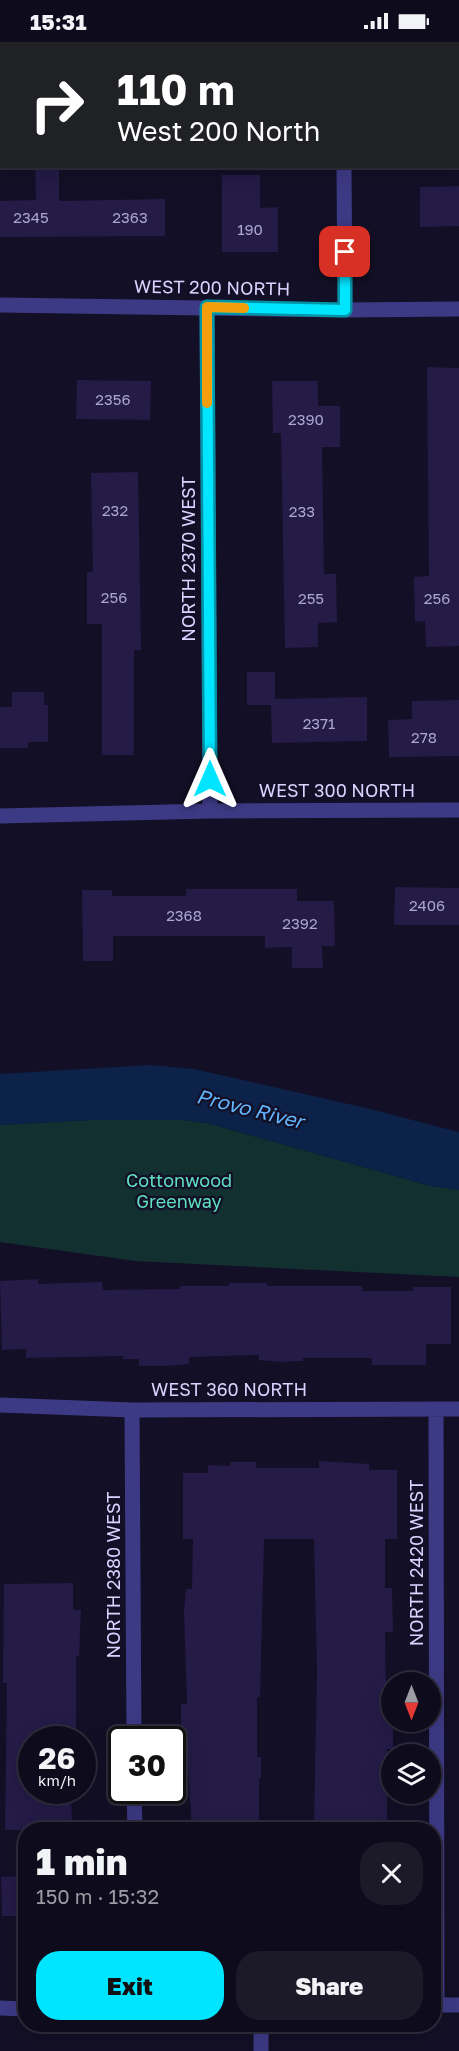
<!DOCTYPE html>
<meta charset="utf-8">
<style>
:root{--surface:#0e0b1c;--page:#1c1929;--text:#f1f3f6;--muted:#9b9ba3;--line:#2e2b3b;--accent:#00e5ff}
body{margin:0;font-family:"Golos Text",sans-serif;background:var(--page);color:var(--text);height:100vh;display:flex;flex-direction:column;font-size:22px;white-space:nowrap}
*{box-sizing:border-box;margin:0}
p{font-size:20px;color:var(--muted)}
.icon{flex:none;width:33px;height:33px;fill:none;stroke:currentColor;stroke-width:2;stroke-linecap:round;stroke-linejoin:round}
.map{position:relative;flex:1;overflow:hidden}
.details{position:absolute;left:18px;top:1780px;width:423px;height:210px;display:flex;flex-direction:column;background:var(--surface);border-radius:24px;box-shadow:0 6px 24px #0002,0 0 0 2px var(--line)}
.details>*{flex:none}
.top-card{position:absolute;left:0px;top:0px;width:459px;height:126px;box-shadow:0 6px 24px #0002,0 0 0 2px var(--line);background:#202124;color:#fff;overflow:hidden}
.needle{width:39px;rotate:180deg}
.controls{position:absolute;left:381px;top:1630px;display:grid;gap:12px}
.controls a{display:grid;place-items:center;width:60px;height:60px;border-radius:50%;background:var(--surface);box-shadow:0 6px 24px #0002,0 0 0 2px var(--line);font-size:30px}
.speed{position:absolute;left:18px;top:1684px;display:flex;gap:12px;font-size:30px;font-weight:700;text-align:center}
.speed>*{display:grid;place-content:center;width:78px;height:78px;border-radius:50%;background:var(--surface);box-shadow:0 6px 24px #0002,0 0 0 2px var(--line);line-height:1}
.speed small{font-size:15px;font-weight:400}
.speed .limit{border:3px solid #111;border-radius:9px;background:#fff;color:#111}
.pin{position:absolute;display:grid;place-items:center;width:51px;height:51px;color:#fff;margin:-26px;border-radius:12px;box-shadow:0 3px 9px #0006}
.me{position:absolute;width:66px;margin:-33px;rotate:0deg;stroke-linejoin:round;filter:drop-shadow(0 0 4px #0008)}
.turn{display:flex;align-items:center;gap:21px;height:126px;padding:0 18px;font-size:27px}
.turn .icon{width:78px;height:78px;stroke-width:2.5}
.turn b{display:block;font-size:42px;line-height:51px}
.round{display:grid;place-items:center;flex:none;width:63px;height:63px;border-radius:24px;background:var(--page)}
.headline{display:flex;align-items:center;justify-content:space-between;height:102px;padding:0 18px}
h1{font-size:36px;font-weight:800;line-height:45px}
.action{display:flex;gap:12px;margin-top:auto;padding:12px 18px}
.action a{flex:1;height:69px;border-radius:24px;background:var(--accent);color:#111;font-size:24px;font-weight:800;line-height:69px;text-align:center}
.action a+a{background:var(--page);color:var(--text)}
.status{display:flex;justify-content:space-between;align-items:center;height:42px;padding:0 30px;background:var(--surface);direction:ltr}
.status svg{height:16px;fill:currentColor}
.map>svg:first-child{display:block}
.green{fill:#12302f}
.water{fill:#0c2248}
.building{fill:#241b47}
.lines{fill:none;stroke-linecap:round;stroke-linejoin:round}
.minor{stroke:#3d3a85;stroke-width:15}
.route-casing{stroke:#0095a6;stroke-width:15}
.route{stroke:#00e5ff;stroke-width:10}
.slow{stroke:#f59e0b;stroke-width:10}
.labels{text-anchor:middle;stroke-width:4.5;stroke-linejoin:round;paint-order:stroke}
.number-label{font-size:15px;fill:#aca6d1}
.street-label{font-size:18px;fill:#d9d4ff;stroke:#130f26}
.park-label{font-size:18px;fill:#5fe0c0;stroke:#130f26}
.water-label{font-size:20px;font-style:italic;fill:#62b6ff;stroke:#130f26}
</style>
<div class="status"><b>15:31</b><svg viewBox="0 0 49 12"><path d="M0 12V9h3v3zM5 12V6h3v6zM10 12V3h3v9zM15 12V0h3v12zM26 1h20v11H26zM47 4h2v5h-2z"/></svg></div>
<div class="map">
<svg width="459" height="2009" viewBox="0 0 459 2009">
<rect width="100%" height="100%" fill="#130f26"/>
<path class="green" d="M91,1078H184L207,1081L431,1144L459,1148V1235L135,1219L0,1200V1083Z"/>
<path class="water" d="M150,1023L194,1027L366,1066L459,1090V1148L431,1144L207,1081L184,1078H91L0,1083V1032Z"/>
<path class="building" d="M35,124H59V158L62,159L165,157V194L0,195V159L36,158Z
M222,133H260V166L278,165V210H222Z
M459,144V184L420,185V145Z
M427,325L459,326V604L426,605L425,579L415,580L414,535L429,534Z
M77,338L151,339L150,378L76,377Z
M272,339H318V364H340V405H322L324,532H336L337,580L318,581V605L285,606L281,391H273Z
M138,430L141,608H134V713H102V582H87V530H93L91,431Z
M247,630H275V657L367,655V699L272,701L271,663H247Z
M12,650H44V663H48V700H28V706H0V665H12Z
M459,658V714L389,715L388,678L412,677V659Z
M395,845L459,846V883H394Z
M186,847H297V859H334L335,904H322L323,926H292V905L265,906V894H113V919H83L82,848H112V854H186Z
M38,1237V1242L102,1240L103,1248L180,1247V1244H229V1241H267V1244H362V1249H413V1245H451V1302H426V1323H372V1316H303V1319L280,1320L259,1318V1313L189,1315V1322L168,1324H139V1317H123V1314L26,1316V1307L2,1308L0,1239Z
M319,1419L369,1422V1428H397V1497H385V1546H392L393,1590H385L386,1657H391L393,1684V1707H387V1788H358V1781L314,1782L317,1630L314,1497H264L260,1655H257V1715H261V1736H259V1788H192L187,1708H181V1662H187L184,1568L186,1547H192L193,1497H183V1431H208V1423L230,1424V1420H256V1426H319Z
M73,1541V1568H81L79,1614H76V1698H32V1749H71L72,1788H5L7,1641H3L4,1542Z
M26,1834V1874H2L1,1835Z"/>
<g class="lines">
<path class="minor" d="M332,0V2
M344,124L345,268
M0,263L345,268L459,267
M207,265L210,769
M0,774L210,769L459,768
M0,1363L132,1368L459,1367
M436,1367L437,1963
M132,1368L134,1698
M134,1749L135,1788
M434,1963H459
M0,1966L26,1967
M261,1983V2009"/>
</g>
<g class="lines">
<g class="route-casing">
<path id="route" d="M210,737L207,265L345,268V210"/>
</g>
<use href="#route" class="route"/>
<path class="slow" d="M207,361V265L244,266"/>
</g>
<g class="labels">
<g class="number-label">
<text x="31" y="181">2345</text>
<text x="130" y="181">2363</text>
<text x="250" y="193">190</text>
<text x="113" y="363">2356</text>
<text x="306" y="383">2390</text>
<text x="115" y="474">232</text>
<text x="302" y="475">233</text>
<text x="114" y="561">256</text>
<text x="311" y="562">255</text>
<text x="437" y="562">256</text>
<text x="319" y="687">2371</text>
<text x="424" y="701">278</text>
<text x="427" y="869">2406</text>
<text x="184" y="879">2368</text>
<text x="300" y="887">2392</text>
</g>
<g class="street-label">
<text transform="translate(212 246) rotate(1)" y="6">WEST 200 NORTH</text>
<text transform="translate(189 517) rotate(-90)" y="6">NORTH 2370 WEST</text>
<text x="337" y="755">WEST 300 NORTH</text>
<text x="229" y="1354">WEST 360 NORTH</text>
<text transform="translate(417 1521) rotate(-90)" y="6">NORTH 2420 WEST</text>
<text transform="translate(114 1533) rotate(-90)" y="6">NORTH 2380 WEST</text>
</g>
<g class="park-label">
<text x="179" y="1145">Cottonwood<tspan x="179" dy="21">Greenway</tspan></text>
</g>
<g class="water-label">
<text transform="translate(250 1067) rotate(14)" y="7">Provo River</text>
</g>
</g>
</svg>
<div class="controls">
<a><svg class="needle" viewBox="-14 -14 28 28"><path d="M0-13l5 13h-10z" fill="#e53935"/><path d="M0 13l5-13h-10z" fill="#9b9ba3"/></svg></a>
<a><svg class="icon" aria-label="layers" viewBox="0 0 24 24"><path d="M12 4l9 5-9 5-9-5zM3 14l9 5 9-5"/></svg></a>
</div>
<div class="speed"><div>26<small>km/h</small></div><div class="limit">30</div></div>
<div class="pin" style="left:345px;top:210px;background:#d93025"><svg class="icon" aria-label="arrive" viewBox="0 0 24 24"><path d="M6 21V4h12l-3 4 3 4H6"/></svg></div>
<svg class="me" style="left:210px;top:737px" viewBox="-20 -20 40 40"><path d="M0-17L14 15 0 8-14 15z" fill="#00e5ff" stroke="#fff" stroke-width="4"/></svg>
<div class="top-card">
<div class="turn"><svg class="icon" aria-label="right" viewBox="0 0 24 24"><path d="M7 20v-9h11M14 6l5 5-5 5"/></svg><div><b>110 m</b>West 200 North</div></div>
</div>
<section class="details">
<div class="headline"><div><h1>1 min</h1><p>150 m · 15:32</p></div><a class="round"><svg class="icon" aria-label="close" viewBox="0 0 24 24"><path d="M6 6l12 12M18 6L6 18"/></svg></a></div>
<div class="action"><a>Exit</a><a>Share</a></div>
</section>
</div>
